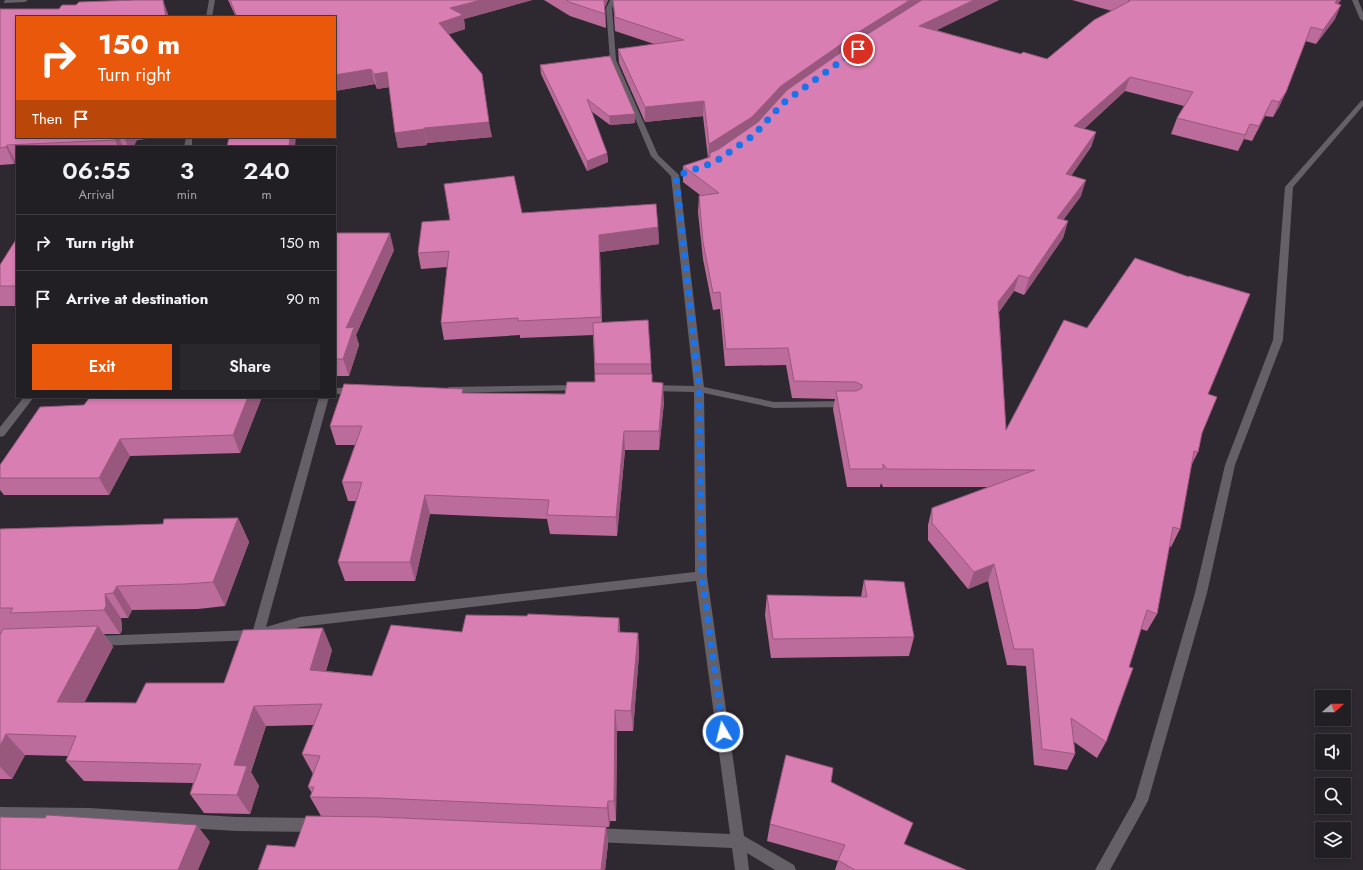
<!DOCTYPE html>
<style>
:root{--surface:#221f24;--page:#2a272c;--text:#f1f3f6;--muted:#a2a2a6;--line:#3f3d41;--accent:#ea580c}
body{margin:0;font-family:Jost,sans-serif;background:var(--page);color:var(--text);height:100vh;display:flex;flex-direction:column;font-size:15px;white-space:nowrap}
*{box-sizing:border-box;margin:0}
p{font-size:13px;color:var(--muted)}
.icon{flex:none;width:22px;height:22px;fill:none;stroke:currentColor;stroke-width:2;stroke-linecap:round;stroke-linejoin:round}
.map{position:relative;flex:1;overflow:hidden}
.panel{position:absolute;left:16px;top:146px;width:320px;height:252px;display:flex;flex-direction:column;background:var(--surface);border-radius:0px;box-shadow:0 2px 6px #0003,0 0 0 1px var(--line)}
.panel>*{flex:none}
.guide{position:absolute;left:16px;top:16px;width:320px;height:122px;border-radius:0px;box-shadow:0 2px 6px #0003,0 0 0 1px var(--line);background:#ea580c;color:#fff;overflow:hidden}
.needle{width:26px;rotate:69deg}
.controls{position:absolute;left:1315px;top:690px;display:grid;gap:8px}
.controls a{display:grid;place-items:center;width:36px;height:36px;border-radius:0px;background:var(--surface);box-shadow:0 2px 6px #0003,0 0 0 1px var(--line);font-size:20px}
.pin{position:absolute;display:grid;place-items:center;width:34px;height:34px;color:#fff;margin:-17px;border:2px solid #fff;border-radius:50%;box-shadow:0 1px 4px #0007}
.me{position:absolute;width:44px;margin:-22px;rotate:352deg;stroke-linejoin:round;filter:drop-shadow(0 0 3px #0008)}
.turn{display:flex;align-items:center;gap:14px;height:84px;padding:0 16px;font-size:18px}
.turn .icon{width:52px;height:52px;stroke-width:2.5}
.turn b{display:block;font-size:28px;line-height:34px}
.then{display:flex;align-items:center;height:38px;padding:0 16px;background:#0003;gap:8px;font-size:15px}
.eta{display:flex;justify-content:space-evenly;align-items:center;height:68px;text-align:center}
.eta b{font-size:24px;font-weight:600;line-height:28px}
.button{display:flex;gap:8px;margin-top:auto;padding:8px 16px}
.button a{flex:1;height:46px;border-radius:0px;background:var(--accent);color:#fff;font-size:16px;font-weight:600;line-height:46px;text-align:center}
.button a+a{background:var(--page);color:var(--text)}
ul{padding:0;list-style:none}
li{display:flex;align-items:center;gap:12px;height:56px;padding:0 16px;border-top:1px solid var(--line)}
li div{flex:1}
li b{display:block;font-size:15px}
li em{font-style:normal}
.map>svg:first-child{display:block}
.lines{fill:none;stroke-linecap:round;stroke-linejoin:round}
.minor{fill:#655f67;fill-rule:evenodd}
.wall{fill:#bb6c9a}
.shaded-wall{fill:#98587d}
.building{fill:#d97eb3;stroke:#98587d}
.route{stroke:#1a73e8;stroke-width:7;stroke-dasharray:0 12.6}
</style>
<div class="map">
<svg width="1363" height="870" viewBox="0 0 1363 870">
<rect width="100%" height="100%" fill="#2e2930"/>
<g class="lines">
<path class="minor" d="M6,0H28L25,2L4,3V1Z
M209,0H215L212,17H206Z
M610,0H616L612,8L616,60L658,155L679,175L704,387L774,402L847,401L852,404L847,407L774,408L704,393L707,576L744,836L794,865L796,870H775L747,853L749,870H735L732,848L594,842L589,840L587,835L589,830L594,828L730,834L696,581L300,627L258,640L96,646L92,645L90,641L92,637L96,636L253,630L319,397H329L266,627L300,617L695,572L694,392L651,391L646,388L651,385L694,386L671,176L651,156L610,60L606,8Z
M1352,0H1358L1363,12V21L1360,19Z
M1363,100V106L1293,187L1283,340L1235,465L1207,593L1148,801L1110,870H1095L1135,799L1195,593L1225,465L1273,340L1285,187L1361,101Z
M186,137H192V147H184Z
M579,385L582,386L584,388L582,390L449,393L444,390L449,387Z
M335,388H355L360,391L355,394H335Z
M24,397H34L4,436L0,437V427Z
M0,807L89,808L236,817L316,818L321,820L323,825L321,830L316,832L236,831L89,822L0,821Z"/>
</g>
<path class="wall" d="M228,0H532L464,19L465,29L449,34L492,137L427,143V145L398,148L395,133L389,87L377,89L375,84L335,91V17H236Z
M544,0H608L605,7L606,28L570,16Z
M613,0H999L936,30L1021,54L1047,59L1112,11L1072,0H1341L1338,4L1335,19L1316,44L1305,41L1286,92L1279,107L1273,117L1265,116L1252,141L1244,139L1238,151L1171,134L1177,118L1184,106L1125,91L1084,129L1096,132L1091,147L1071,176L1081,196L1063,220L1068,221L1063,238L1024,295L1014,291L999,312L1006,430L1208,394L1202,433L1198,452L1191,466L1180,529L1171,547L1169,546L1157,614L1147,631L1141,629L1106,742L1097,758L1074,742L1075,754L1067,770L1034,765L1026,666L1007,665L988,581L968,589L928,540V525L932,508L988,487H883L881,483L880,487H847L833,409L835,399L792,398L786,365L725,366L720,309L713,310L703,259L698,212L699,196L700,195L683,182V166L708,158L703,116L645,122L619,63L618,49L654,44L615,31Z
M0,9L168,14L17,137H147L146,139L137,140L133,147H17V162H16L14,164L0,165Z
M540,65L635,114V123L610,125L591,111L607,153L608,162L587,171L541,74Z
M522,213L658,227L659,244L600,252L602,322L651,364L652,382L664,402L659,450H625L617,536L550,534L547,519L430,514L415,581H345L338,562L356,501H348L342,482L355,445H336L330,426L464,393L565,394L595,382L593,335L520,338V335L444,340L441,323L447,267L421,269L418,253L450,220Z
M335,233L394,250L356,335L359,345L349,376H335Z
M17,238V306H0V265Z
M262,397L240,453L130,456L109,495H4L0,490V465L84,405Z
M238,518L249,542L225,606L198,609L132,610L128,618H121L122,630L120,634H104L113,647L84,702L136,703L224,683L332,650L326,671L372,676L462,632L527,616L619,618L620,632L638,633L639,654L633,731H617L616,821H610L609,827H606L608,844L605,870H258L295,847L321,816L310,797L312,793L308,787L313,774L302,754L314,725L266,726L251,772L259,786L250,814L204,813L190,794L193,783L84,781L66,761L68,756L25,755L12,779H0V635L1,633H0V529L163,524Z
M864,580L914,637L909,656L771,658L765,615L767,595L861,597Z
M831,782L905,844L966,870H835L838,861L767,841L770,824Z"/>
<path class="shaded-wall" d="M163,0L168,14V17H166Z
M481,0H532L464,19L465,29L441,37L439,23L450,8Z
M604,0H608L605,7Z
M910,0H929L751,133L710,159V153L709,159L708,160L709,144L781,86L857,33Z
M974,0H999L917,40L919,26Z
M1337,0H1341L1328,17L1335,3Z
M1341,5L1335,19L1316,44L1323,30Z
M371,69L375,84L335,91V75Z
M387,72L390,87L377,89L374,74Z
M1130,77L1125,91L1069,142L1074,126Z
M1286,92L1279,107L1273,117L1279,102Z
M1272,100L1265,116L1252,141L1259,126Z
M704,101L703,116L645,122V107Z
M635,114V123L610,125L609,116Z
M489,122L492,137L427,143L424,128Z
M1250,124L1244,139L1238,151L1245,135Z
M424,129L427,145L398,148L395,133Z
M1096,132L1091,147L1061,190L1066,174Z
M117,137H119L123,147H118L115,140Z
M124,137H136L137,140L133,147H128Z
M290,137H296L295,147H289Z
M7,145L16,162L14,164L6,147Z
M607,153L608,162L587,171V161Z
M1086,180L1081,196L1053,234L1057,218Z
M1068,221L1063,238L1024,295L1029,278Z
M658,227L659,244L600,252L602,334L601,317L599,235Z
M390,233L394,250L356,335L359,345L349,376L343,359L346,328Z
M1019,275L1014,291L994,319L998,302Z
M663,383L664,402L659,450V431Z
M248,397H262L240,453L233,435Z
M624,431L625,450L617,536L616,517Z
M120,439L130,456L109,495L99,478Z
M425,495L430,514L415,581L410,562Z
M238,518L249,542L225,606L213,582Z
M994,564L988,581L968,589L974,572Z
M117,586L132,610L128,618L113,593Z
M105,594L121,618L122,630L120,634L104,610Z
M619,618L621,639L618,632Z
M98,626L113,647L74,723L57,702Z
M323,628L332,650L320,691L310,670Z
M638,633L639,654L633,731L631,711Z
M254,706L266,726L251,772L259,786L250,814L237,795L234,765Z
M615,710L617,731L616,821L614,801Z
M6,734L25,755L12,779L0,767V746Z
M608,801L610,821L609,827L607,808Z
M197,825L210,842L198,870H178Z
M606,827L608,844L605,870H601Z"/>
<path class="building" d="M136,0H163L166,17H17V137H117L115,140L7,145L6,147L0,148V9H59L62,5H76L79,2Z
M230,0H481L450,8L463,15L439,23L482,74L489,122L424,128V129L395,133L387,72L374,74L371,69L335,75V17H237Z
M566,0H604L605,14L569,2Z
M613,0H910L857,33L781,86L752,117L709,144L704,101L645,107L618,49L684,40L615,17Z
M922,0H974L919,26L1021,54L1023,52L1047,59L1094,20L1130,1L1128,0H1337L1335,3L1341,5L1323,30L1311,27L1286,92L1279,102L1272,100L1259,126L1250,124L1245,135L1177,118L1193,92L1130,77L1074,126L1096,132L1066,174L1086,180L1057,218L1068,221L1029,278L1019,275L998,302L1006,430L1064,320L1087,328L1135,258L1189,277V276L1250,294L1208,394L1217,397L1202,433L1198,452L1194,451L1180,529L1173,527L1157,614L1147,610L1129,667L1133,668L1106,742L1071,718L1075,754L1042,749L1033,649H1014L994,564L974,572L932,523V508L1035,470L887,469L883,464V469H850L836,391H856L862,388V385L856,382L794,381L788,348L726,349L720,292L713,293L703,242L699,196L719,193L683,166L710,157V153L719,149L758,122L787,90L863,37Z
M610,56L635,114L609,116L587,99L607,153L587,161L540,65Z
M229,137H290L289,147H227Z
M514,176L522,213L656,204L658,227L599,235L601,317L518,321V318L441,323L449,251L418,253L422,222L450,220L444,184Z
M335,233H390L346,328L354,327L343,359H335Z
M17,238V286H0V265Z
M648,320L651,364H595L593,323Z
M595,374H652V382L663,383L659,431H624L616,517L547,515L549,500L425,495L410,562H338L362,482H342L362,426H330L344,384L463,389L462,393L565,394L567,382H595Z
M90,397H248L233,435L120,439L99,478H0V465L40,407L84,405Z
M238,518L213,582L185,584L117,586L113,593L105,594L106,606L104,610L10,613L13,608H0V529L163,524L164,519Z
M864,580L904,582L914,637L773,639L767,595L867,597Z
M528,614L619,618L618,632L638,633L631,711L615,710L614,801H608L607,808L378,798L310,797L314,787H308L320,756L302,754L322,704L254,706L234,765L247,766L237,795L190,794L201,764L66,761L76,736L6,734L0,746V635L3,629L98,626L57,702L136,703L146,683H224L243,630L323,628L310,670L372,676L391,625L462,632L466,615L527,616Z
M786,755L833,768L831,782L913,823L904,844L966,870H855L838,860L845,845L770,824Z
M47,815L197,825L178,870H0V817L45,818Z
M306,816L379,817L606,827L601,870H258L267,845L295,847Z"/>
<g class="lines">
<path class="route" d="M723,732L702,576L699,389L676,176L715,162L754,135L783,103L858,49"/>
</g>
</svg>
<div class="controls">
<a><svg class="needle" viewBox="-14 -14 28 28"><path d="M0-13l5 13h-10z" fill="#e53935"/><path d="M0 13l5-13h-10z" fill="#a2a2a6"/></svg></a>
<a><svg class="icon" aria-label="sound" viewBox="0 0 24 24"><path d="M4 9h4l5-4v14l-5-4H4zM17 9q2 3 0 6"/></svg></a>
<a><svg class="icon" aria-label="search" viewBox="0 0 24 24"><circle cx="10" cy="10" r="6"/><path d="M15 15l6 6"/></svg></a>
<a><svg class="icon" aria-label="layers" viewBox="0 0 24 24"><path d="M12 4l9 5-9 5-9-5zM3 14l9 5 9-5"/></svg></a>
</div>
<div class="pin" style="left:858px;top:49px;background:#d93025"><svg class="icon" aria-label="arrive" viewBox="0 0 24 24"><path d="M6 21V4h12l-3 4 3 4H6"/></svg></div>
<svg class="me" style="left:723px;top:732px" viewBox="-20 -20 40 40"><circle r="17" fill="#1a73e8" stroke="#fff" stroke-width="3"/><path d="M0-11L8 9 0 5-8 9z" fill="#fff"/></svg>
<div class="guide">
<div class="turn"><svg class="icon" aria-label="right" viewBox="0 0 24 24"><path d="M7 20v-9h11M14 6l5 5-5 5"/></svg><div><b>150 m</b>Turn right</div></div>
<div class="then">Then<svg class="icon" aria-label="arrive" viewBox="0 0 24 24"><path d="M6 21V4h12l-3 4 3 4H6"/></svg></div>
</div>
<section class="panel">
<div class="eta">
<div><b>06:55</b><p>Arrival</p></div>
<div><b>3</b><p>min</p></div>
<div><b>240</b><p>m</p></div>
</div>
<ul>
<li><svg class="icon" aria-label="right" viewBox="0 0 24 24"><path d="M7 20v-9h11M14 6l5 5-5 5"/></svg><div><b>Turn right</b></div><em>150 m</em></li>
<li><svg class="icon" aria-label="arrive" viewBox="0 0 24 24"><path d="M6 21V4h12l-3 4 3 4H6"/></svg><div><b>Arrive at destination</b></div><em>90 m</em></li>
</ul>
<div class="button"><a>Exit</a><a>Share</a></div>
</section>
</div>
